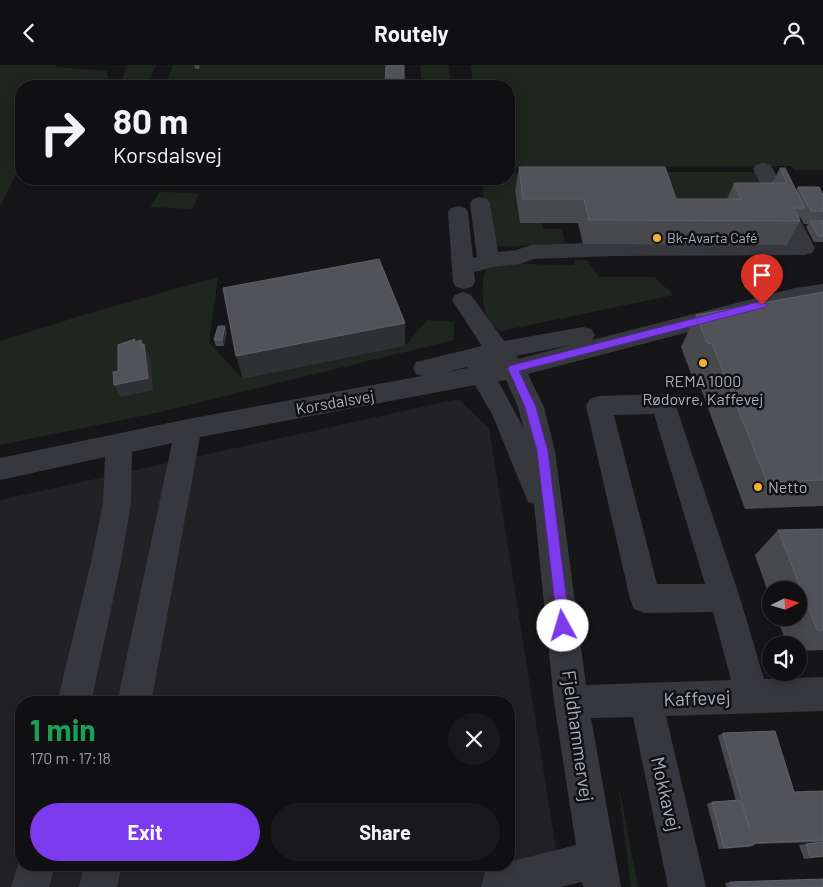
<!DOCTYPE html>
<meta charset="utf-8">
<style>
:root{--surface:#101012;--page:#19191b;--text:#f1f3f6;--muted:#9c9d9f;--line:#303032;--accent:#7c3aed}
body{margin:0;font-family:Barlow,sans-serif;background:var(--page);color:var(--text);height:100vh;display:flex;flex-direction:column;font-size:19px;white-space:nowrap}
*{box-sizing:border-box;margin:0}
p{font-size:16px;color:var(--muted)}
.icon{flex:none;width:28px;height:28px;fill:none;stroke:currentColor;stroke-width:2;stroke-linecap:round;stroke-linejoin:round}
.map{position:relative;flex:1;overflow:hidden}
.panel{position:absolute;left:15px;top:631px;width:500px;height:175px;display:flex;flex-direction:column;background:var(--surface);border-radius:20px;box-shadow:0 2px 12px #0003,0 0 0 1px var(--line)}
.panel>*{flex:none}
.guide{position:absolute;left:15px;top:15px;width:500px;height:105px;border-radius:20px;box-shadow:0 2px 12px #0003,0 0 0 1px var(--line);background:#101012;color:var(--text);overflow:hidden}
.needle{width:32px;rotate:85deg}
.controls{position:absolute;left:762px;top:516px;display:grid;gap:10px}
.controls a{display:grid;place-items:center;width:45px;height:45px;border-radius:50%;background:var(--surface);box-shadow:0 2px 12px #0003,0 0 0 1px var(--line);font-size:25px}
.pin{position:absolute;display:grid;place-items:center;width:42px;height:42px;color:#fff;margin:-51px -21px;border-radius:50% 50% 50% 0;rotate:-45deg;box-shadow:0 0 5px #0007}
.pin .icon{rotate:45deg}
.me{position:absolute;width:55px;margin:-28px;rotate:354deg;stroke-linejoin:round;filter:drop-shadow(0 0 4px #0008)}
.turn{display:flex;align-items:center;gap:18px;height:105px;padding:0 15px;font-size:22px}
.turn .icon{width:65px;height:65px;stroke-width:2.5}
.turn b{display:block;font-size:35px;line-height:42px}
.round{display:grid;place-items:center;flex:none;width:52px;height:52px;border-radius:26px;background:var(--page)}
.overview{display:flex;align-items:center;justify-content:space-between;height:85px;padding:0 15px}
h1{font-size:30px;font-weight:700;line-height:38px;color:#1e9e55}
.button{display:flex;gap:10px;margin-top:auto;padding:10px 15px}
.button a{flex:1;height:58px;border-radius:30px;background:var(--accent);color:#fff;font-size:20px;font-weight:700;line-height:58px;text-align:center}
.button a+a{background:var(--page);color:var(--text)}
header{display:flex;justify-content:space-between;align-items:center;height:65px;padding:0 15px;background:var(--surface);font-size:22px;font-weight:700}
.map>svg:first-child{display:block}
.built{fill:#222225;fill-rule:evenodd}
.green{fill:#1e261f}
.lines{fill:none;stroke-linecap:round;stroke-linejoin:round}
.minor{fill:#37383d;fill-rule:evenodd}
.wall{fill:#47494d}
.shaded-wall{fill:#2f3033}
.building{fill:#525359;stroke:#5f6168}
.route{fill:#7c3aed;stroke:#51269a}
.poi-dot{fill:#f2b134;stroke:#111113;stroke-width:2}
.labels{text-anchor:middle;stroke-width:5;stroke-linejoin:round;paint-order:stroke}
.far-poi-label{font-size:14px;fill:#a8adb8;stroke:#111113;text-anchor:start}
.poi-label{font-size:16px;fill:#a8adb8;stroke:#111113}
.street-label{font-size:16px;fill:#a8adb8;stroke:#111113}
.near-street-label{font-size:19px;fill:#a8adb8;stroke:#111113}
</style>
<header><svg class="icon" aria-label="back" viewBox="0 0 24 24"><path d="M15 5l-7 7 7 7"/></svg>Routely<svg class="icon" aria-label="person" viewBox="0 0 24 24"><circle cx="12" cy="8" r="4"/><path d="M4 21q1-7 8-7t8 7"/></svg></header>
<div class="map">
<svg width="823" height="822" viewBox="0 0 823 822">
<rect width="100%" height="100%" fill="#161618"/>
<path class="built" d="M458,334L489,363L562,822H0V435ZM21,638H509V800H21Z"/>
<path class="green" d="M0,0H56L55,2L106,6L111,21H21V107L16,110L0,142Z
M127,0H156L147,21H120Z
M173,0H403V21H165Z
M420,0H449L451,21H422Z
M470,0H823V105H794L791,101L509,102V21H474Z
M535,107L538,124H514L520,157L542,158L543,164H562L565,179L487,182L482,114H509V108Z
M651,107H757L773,127L667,158Z
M160,126L199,129L192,144L150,142Z
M575,195H587L599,212H654L674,230L501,266C498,264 493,262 491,260C482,249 479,213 488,202L522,197L523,199L574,200Z
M218,212L209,278L243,314L405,281L427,255L454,257V275L156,348L0,380V276L93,247Z
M619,726H620L638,822H631Z"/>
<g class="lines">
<path class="minor" d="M763,98L770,100L773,104L815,183L812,188L804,190L614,191L534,194L520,199L493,202L474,207L475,217L472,222L464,224L456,222L453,217L448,147L451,143L458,141L465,143L468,147L473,193L477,192L470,138L473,134L480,132L487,134L490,138L498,187L516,185L531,180L614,177L790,176L753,104L756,100Z
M823,219V235L795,239L528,309L544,342L555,386L586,620L731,615L713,547L645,548L634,544L630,534L586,341L590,334L599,331L664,329L673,332L740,533L764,614L823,612V646L666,651L706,822H668L633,652L591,653L621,822H583L582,817L561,822H481L486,804L497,800H509V797L576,780L554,637L534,439L528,437L492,349L475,320L200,372L151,638H117L172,378L132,387L131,438L121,497L91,638H57L91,497L103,438L105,392L0,415V393L188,354L422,311L416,309L413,303L416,297L482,281L452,235L455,230L463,227L471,230L504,276L583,262L591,264L595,270L592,275L795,223ZM570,280L518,294L516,291ZM467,302L468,303L448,307ZM506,315L518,342L523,362L498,316ZM654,349L705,519H657L614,350Z
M21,790V800H55L49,822H11Z
M84,800H122L117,822H79Z"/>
</g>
<path class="wall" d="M194,0H200L199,4H195Z
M404,0V21H385V19Z
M519,102L676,134H727L734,118H772L780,103L796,125L798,122L823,130V177H814L806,162L808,159H804L800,152L799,153L800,156L787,180L583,179L578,158H520L515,126Z
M823,227V441L745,444L696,310L691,309L681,282L696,250Z
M227,267L224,281H216L214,275Z
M823,464V585L799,586V580H787L777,552H799V525H771V536L755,490L778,465Z
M723,668L794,727L823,726V777L754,779V780L749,782L719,784L707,739L712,737L736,736L718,671Z
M823,777V792L804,794L799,780L806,779Z
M730,817L823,822H726L725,818Z"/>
<path class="shaded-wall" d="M405,258V281L243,314L236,291Z
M225,261L227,267L224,281L222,275Z
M141,275L150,292L153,325L121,332L114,320Z"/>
<path class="building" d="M386,0H404V19H385Z
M519,102H665L676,134H741L734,118H787L780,103H785L805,143H794L800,156L589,155L584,134H523Z
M798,122H819L823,130V146H811Z
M810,156H823V171H818Z
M379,194L405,258L236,291L223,223Z
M823,227V415L767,417L712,279L707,278L696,250Z
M218,261H225L222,275H214Z
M135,274L134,277L141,275L142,280L144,279L148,313L114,320L113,307L118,306V280Z
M823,464V565H817L778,465Z
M775,666L794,727L823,726V775L754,778V780L724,783L712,737L740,735L750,764L723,668Z
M823,777V791L810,792L806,779Z
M823,814V822H732L730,817Z"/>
<path class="route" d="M762,236L767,240L766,242L519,306L536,342L548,386L570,561L568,566L563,567L558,566L537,386L525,342L508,304L509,301Z"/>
<g class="poi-dot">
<circle cx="657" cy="173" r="5"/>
<circle cx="703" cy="298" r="5"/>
<circle cx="758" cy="422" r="5"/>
</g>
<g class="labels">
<g class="far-poi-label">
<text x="667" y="178">Bk-Avarta Café</text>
</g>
<g class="poi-label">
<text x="703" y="322">REMA 1000<tspan x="703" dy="18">Rødovre, Kaffevej</tspan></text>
<text x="768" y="428" text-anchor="start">Netto</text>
</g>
<g class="street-label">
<text transform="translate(335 337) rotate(-10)" y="6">Korsdalsvej</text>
</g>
<g class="near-street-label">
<text transform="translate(697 633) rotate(-2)" y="7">Kaffevej</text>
<text transform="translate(578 671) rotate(82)" y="7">Fjeldhammervej</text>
<text transform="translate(666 729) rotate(77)" y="7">Mokkavej</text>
</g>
</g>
</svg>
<div class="controls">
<a><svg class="needle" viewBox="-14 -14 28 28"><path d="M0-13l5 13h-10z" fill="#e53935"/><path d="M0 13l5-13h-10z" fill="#9c9d9f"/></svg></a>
<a><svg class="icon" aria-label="sound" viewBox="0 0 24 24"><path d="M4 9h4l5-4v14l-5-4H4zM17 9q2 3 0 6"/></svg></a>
</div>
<div class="pin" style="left:762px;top:240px;background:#d93025"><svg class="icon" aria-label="arrive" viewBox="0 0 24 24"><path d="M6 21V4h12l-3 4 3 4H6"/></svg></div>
<svg class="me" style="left:563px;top:561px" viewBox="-20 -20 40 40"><circle r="19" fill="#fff"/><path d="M0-13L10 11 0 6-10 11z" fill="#7c3aed"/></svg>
<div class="guide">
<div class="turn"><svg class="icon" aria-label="right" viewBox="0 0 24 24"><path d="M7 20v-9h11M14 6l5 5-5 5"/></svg><div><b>80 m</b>Korsdalsvej</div></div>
</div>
<section class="panel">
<div class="overview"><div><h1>1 min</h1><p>170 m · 17:18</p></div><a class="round"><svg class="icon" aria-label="close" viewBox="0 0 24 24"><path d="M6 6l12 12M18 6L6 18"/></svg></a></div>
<div class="button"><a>Exit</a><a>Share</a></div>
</section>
</div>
